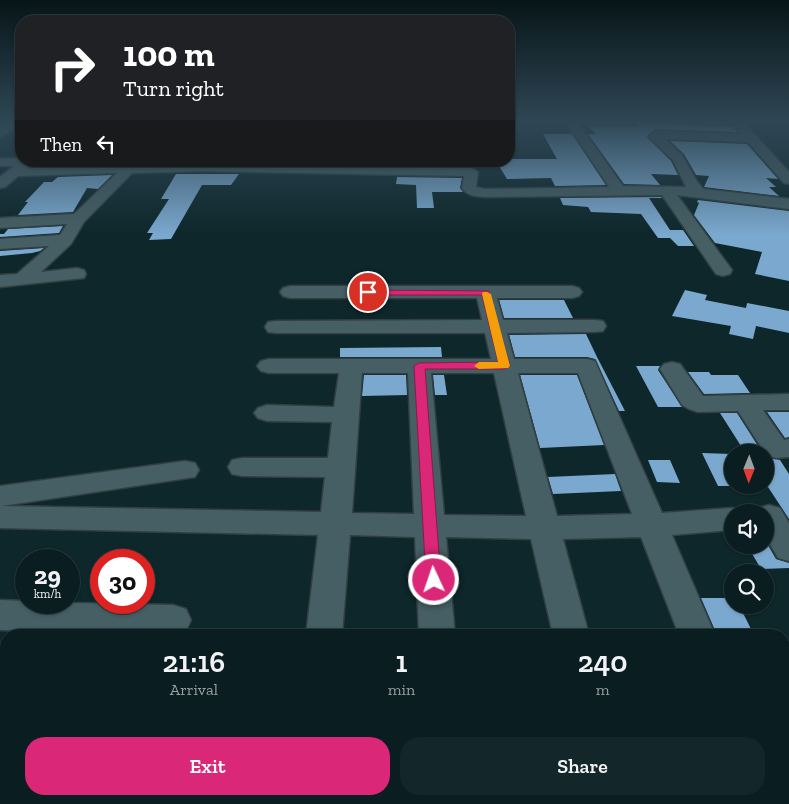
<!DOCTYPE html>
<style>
:root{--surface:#0a1d20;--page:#132629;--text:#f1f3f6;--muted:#99a2a5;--line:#2a3b3e;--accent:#db2777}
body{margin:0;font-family:"Zilla Slab",serif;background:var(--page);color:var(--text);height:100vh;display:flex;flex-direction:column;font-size:19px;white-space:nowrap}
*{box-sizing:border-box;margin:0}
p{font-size:16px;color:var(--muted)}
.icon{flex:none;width:28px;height:28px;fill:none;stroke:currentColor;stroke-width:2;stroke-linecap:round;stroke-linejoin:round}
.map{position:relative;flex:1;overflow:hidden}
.drawer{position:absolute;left:0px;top:629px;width:790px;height:176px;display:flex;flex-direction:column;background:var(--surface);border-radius:20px 20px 0 0;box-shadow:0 1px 4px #0004,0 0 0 1px var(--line)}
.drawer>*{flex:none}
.banner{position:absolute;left:15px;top:15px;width:500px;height:152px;border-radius:20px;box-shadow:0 1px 4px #0004,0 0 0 1px var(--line);background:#202124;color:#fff;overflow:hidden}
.needle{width:32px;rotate:181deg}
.buttons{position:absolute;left:724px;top:444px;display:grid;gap:10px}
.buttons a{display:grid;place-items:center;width:50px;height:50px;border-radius:50%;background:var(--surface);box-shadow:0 1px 4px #0004,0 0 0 1px var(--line);font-size:25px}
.speed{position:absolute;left:15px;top:549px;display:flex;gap:10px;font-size:25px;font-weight:700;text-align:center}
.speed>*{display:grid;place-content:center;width:65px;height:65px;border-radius:50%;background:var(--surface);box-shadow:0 1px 4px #0004,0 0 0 1px var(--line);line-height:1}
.speed small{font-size:12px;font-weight:400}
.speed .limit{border:8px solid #d22;background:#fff;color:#111}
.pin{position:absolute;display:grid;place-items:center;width:42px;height:42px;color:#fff;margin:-21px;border:2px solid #fff;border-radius:50%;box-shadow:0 1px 5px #0007}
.me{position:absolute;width:55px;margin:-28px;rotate:357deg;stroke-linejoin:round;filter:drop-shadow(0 0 4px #0008)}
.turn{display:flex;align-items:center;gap:18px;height:105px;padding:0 25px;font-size:22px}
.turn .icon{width:65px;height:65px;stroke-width:2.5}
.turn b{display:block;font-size:35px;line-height:42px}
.then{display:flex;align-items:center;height:48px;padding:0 25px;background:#0003;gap:10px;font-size:19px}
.eta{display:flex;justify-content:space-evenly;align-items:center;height:85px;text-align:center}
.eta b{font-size:30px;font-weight:600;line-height:35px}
.primary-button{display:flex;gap:10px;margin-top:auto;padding:10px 25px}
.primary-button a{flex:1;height:58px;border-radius:20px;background:var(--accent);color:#fff;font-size:20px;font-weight:600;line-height:58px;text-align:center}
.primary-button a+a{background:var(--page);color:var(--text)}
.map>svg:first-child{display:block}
.building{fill:#7ba8ce}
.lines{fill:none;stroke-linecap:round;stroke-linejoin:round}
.minor-casing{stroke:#313f43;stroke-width:3}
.minor{fill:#455f64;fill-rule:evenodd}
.route{fill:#db2777;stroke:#8e194d}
.slow{fill:#f59e0b}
</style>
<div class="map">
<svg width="789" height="804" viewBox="0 0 789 804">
<rect width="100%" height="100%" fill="#0d272b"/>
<path class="building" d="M637,122L733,127L738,132L655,129L647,137L671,161L678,175L651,174L660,185L624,184L588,134H596L588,126H638Z
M543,134H572L606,185L555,186L551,178L507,179L496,161H509V159H557Z
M670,141L747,144L778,179L766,178L776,187H769L779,196L704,187L709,176L696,175L684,154Z
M399,161H460V166L399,165Z
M176,174H239L231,185H202L171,239L149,240L153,233H147L169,199H161Z
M112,175L98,189L87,188L73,212L18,215L28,202H25L44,182H52L58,177Z
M397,177L462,178L460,188L463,192H432L434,208H417L416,185L396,184Z
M661,197L662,198H649L670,230H683L694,246H678L670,238H658L641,214L591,212L588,207L563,205L560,198Z
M698,200L789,211V281L755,274L762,252L715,243L694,215L699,203L697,202Z
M63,226L59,233L0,237V234H4L8,229Z
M44,248L40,251L32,253L0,256V251Z
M685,290L707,295L705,300L746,308L747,303L789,311V333L756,326L753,339L729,334L731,326L672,316Z
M499,300H564L573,318H504Z
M586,334L597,357L625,411H619L595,359L587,357H515L509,335Z
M441,347L442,357H340V348Z
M636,366H660L658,370L682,407H658Z
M688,372H709L711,375H738L750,393L704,394Z
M364,375H406L407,395L362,396Z
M433,375H444L447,395H435Z
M520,375H577L604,445L540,448Z
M767,412H789V437L785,438Z
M720,413H737L758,446H741Z
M702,453L732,454V486H718Z
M765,456L780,460L789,474V519L768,487H765Z
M648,460H670L680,483L657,482Z
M615,474L621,491L553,494L548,477Z
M765,540L776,559L789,563V568L761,569L747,545H765Z
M701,598H732V605H739L754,635H717Z"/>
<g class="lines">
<g class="minor-casing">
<path id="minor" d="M10,122H21V125L0,137V128Z
M566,122H577L623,186L686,187L673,160L651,139L649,136L656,131L742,134L735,126L737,124H745L789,172V184L784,183L748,142L665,139L682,155L696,180L703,189L789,199V209L677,195L732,270L730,274L723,276L716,274L662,195L485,197C476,196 467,196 462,188L464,176L204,171L132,173L84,222L71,244L41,272L77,268L84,270L86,274L84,278L0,287V275L17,274L49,246L0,249V239L60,235L67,224L0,228V218L74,214L117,173L18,176L5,187L0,188V177L14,166H0V158L21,159V161L28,162L30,165L28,168L105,165L109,161H124L122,165L204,163L471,168L478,172L476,187L485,189L609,187Z
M290,286H572L579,288L582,292L579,296L572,298H497L503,320H595L603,321L606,326L603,331L595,332L507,333L514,359H587L595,361L662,513L732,508L743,511L744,512H732V530L672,535L715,635H679L641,537L563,539L589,635H553L531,539L446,537L455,635H419L415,537L350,535L342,635H306L318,535L0,528V486L185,461L195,463L199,470L195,477L2,506L321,512L325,477L242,476L232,474L228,467L232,460L242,458H328L332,422L267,421L258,418L254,413L258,408L267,405L334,407L339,373H269L261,371L257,366L261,361L269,359H491L485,333H276L268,332L265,327L268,322L276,321L482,320L477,298H290L283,296L280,292L283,288ZM362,373H408L414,514L352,513ZM431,373H494L526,516L444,515ZM518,373H578L632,514L557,516Z
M672,362L680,364L703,396L789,394V410H763L784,440L789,439V457L776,458L766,455L738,411L698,412L689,409L682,405L660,369L664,364Z
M769,505L780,508L789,523V561L778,558L765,536V512H756L758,508Z
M0,600L26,601V602L173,605L186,609L191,620L186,631L173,635L0,630Z
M0,745H6V787H0Z
M784,790L789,804H745L743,799H784Z
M284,799H328V804H284Z
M424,799H468V804H424Z
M586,799H630L632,804H588Z"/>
</g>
<use href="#minor" class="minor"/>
</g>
<linearGradient id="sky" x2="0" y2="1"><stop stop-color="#071518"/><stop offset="0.52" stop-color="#2f4755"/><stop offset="1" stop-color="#2f4755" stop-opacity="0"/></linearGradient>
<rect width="789" height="235" fill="url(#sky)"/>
<path class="route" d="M365,290L489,291L510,366L504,369H425L441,580L439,585L434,586L428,585L426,580L414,366L419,363L498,362L482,295H368L365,294Z"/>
<path class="slow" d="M483,292H487L491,294L510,366L508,368L479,369L474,366L479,362H498L482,294Z"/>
</svg>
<div class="buttons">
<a><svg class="needle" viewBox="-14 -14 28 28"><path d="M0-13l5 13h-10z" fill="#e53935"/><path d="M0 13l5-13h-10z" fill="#99a2a5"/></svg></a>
<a><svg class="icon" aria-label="sound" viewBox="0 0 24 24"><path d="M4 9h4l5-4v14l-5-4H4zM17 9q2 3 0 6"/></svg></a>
<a><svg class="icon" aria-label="search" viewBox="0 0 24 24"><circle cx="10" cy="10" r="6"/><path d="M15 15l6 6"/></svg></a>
</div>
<div class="speed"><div>29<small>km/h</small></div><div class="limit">30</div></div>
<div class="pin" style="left:368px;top:292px;background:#d93025"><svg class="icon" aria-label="arrive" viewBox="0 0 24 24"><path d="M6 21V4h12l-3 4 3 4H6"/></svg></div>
<svg class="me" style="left:434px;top:580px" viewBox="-20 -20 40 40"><circle r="17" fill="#db2777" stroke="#fff" stroke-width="3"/><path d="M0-11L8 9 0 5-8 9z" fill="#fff"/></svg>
<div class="banner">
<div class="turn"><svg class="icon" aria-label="right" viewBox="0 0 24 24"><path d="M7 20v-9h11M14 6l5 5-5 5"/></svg><div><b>100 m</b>Turn right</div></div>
<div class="then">Then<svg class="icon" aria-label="left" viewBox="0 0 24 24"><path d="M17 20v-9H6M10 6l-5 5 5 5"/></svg></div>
</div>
<section class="drawer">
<div class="eta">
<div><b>21:16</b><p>Arrival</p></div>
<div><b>1</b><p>min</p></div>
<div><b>240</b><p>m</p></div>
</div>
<div class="primary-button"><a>Exit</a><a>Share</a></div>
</section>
</div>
